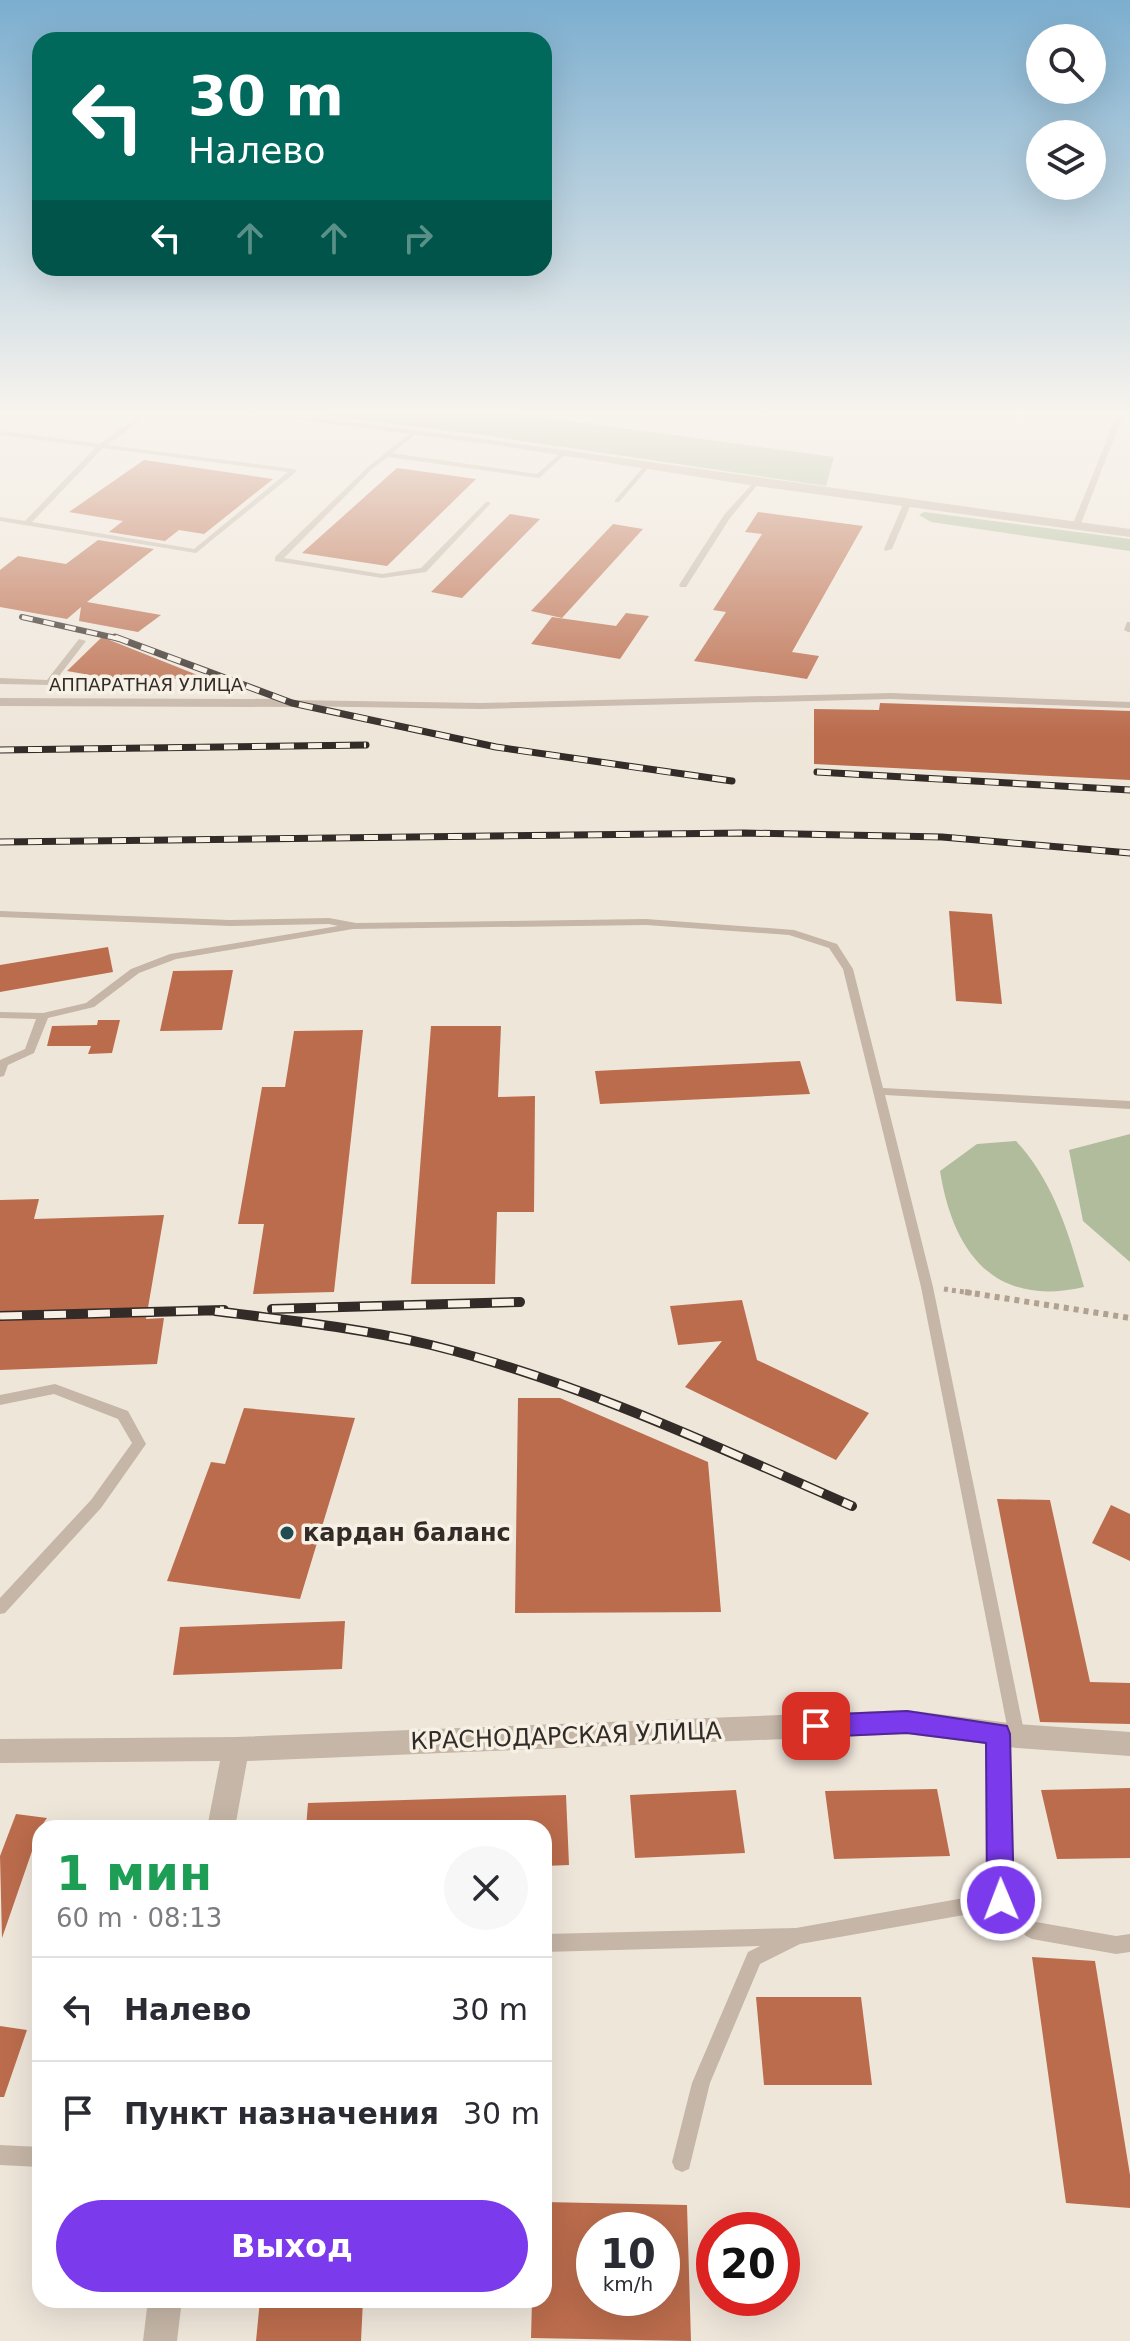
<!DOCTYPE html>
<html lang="ru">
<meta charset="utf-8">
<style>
:root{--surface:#fff;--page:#f7f7f7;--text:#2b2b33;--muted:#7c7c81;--line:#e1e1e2;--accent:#7c3aed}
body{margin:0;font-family:"DejaVu Sans",sans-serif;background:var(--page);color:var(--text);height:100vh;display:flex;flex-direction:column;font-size:30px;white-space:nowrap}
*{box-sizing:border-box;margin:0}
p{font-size:26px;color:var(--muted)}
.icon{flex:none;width:44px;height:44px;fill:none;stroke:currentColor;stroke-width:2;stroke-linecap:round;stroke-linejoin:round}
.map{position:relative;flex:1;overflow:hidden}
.side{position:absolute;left:32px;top:1820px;width:520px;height:488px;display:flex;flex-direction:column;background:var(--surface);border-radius:24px;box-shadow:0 8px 32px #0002}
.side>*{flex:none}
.guide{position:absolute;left:32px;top:32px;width:520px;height:244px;border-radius:24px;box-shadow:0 8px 32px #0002;background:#00695c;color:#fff;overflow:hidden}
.tools{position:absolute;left:1026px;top:24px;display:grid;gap:16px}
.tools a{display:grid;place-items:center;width:80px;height:80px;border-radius:50%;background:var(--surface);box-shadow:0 8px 32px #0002;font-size:40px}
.speed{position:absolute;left:576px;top:2212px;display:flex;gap:16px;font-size:40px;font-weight:700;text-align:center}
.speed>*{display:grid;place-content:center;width:104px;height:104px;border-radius:50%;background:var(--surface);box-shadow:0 8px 32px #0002;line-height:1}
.speed small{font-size:20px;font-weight:400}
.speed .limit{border:12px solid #d22;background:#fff;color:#111}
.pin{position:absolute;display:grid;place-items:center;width:68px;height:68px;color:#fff;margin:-34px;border-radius:16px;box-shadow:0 4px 12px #0006}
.me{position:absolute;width:88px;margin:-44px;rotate:359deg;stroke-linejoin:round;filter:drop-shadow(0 0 6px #0008)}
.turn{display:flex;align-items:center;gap:28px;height:168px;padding:0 24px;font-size:36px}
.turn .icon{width:104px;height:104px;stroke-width:2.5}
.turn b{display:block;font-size:56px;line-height:68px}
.lanes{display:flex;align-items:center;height:76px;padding:0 24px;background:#0003;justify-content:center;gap:40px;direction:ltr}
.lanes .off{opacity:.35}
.round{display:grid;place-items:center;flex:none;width:84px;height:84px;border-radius:42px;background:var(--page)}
.head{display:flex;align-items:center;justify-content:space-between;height:136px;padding:0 24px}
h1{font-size:48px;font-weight:700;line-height:60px;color:#1e9e55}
.button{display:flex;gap:16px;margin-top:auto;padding:16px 24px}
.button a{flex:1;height:92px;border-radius:48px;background:var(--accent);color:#fff;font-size:32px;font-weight:700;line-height:92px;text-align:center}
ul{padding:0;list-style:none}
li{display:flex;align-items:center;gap:24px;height:104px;padding:0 24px;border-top:2px solid var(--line)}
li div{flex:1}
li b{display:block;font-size:30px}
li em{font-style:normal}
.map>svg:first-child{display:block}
.green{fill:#b0bc9b}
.building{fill:#bb6c4c;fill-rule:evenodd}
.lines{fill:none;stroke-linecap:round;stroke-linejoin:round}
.path-far1{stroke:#b1a191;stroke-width:5;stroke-dasharray:4 4;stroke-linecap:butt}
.path{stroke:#b1a191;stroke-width:6;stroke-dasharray:5 5;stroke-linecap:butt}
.service{fill:#c5b6a7;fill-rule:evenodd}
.minor{fill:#c5b6a7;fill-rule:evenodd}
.rail-far2-casing{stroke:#332b27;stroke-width:6}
.rail-far1-casing{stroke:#332b27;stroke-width:7}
.rail-casing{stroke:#332b27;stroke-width:10}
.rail-far2{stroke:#f7f0e5;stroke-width:4;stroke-dasharray:11;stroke-linecap:butt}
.rail-far1{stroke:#f7f0e5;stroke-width:5;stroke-dasharray:14;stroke-linecap:butt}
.rail{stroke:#f7f0e5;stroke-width:7;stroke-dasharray:22;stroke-linecap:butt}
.route{fill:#7c3aed;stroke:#51269a;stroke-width:2}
.poi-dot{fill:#204b50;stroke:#f7f0e5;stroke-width:3}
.labels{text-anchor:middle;stroke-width:7;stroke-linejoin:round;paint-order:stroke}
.far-street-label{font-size:18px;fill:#332b27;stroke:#f7f0e5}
.near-poi-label{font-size:24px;font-weight:bold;fill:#332b27;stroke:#f7f0e5;text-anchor:start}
.near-street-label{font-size:24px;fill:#332b27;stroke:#f7f0e5}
</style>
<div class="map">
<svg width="1130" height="2341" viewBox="0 0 1130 2341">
<rect width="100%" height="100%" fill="#efe6da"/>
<path class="green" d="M278,410H490L834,457L826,486L483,435Z
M924,512L1130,539V551L931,522L919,515Z
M1130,1134V1262L1083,1221L1069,1150Z
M1016,1141C1054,1182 1069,1234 1084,1287C994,1308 953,1252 940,1171L977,1144Z"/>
<path class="building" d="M144,460L273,479L204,534L179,530L165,541L109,532L123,521L69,512Z
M397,468L476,479L387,566L302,553Z
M758,512L863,526L792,652L819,656L807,679L694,661L726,612L713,610L762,534L745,532Z
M510,514L540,519L462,598L431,592Z
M613,524L643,529L562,618L531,611Z
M98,540L154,549L87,602L161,615L138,632L79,621L81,607L67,619L0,607V570L18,556L66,564Z
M626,613L649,616L620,659L531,644L552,617L616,626Z
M102,637L205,678L204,679H113L67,671Z
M880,703L1130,711V780L814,764V709L879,710Z
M949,911L992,914L1002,1004L956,1001Z
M108,947L113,972L0,992V965Z
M233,970L222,1030L160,1031L173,971Z
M98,1020H120L112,1053L88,1054L91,1046H47L52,1026L97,1025Z
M431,1026H501L498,1097L535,1096L534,1212H497L495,1284H411Z
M363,1030L334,1292L253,1294L264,1224H238L262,1087H285L294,1031Z
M800,1061L810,1094L600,1104L595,1071Z
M39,1199L34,1219L164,1215L146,1319L164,1318L157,1364L0,1370V1200Z
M742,1300L757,1360L869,1413L836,1460L685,1387L722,1341L678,1345L670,1306Z
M518,1398H560L708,1462L721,1612L515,1613Z
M244,1408L355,1418L300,1599L167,1581L211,1462L225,1464Z
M997,1499L1050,1500L1090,1682L1130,1683V1724L1040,1722Z
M1111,1505L1130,1514V1561L1092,1543Z
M345,1621L342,1669L173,1675L180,1627Z
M1130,1788V1858L1057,1859L1041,1790Z
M937,1789L950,1856L834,1859L825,1791Z
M736,1790L745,1853L635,1858L630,1795Z
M566,1795L569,1865L544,1866V1828H306L308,1803Z
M16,1814L47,1818L40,1828L2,1938L0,1856Z
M1032,1957L1095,1961L1130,2175V2208L1066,2203Z
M756,1997H861L872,2085H764Z
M0,2026L27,2030L4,2097H0Z
M544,2202L687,2205L691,2341L531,2338L532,2300H544ZM594,2230H662V2298H594Z
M260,2300H363L361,2341H256Z"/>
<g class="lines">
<path class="path-far1" d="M944,1289L978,1294"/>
<path class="path" d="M965,1292L1130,1318"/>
<path class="service" d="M147,410H154L107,445L294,469L297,471L196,553L0,521V517L25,521L96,447L0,435V431L100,444ZM103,448L288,472L194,549L32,522Z
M1119,410H1125L1080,526L1073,528L1072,526Z
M412,432L417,433L392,453L537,474L563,451L568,452L539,478L388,457L373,468L284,558L382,574L421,568L486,502H490V504L426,572L382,578L275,561V557L369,466Z
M645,465L650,466L619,502H615V500Z
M754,482L759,483L730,518L686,587H680L679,585L724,515Z
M904,502L911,504L892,549L885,551L884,549Z
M1127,622H1130V632H1128L1124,630Z
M79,639L86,641L52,685L0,684V678L47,680Z
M891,693L1130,702V708L891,699L481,709L292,706L288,703L292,700L481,703Z
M0,911L230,920L329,918L356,923L646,919L794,930L837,944L853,969L883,1088L1130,1101V1109L885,1095L933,1287L1025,1736L1023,1741L1017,1743L1011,1741L1009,1736L921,1287L843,969L829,948L789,935L646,925L353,929L176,959L139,973L94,1007L48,1018L34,1053L8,1065L4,1076L0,1077V1060L25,1049L36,1019L0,1018V1012L43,1013L86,1003L131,969L170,954L338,926L329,924L230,926L0,917Z
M55,1384L128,1411L146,1444L101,1508L5,1613L0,1614V1598L91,1500L132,1443L118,1419L54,1394L0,1405V1395Z
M998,1727L1004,1729L1006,1734L1010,1896L1036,1922L1116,1936L1130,1934V1952L1116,1954L1032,1939L1026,1936L998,1909L800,1944L760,1964L710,2083L689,2169L682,2172L675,2169L672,2162L692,2083L748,1952L760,1946L544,1952V1934L796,1928L992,1893L990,1734L992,1729Z
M0,2145L40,2147V2167L0,2165Z"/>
<path class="minor" d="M220,410H249C544,444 836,490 1130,529V537L756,486L496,445Z
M0,698L292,699L299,703L292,707L0,706Z
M907,1710L1017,1724L1130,1732V1756L1017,1748L907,1734L247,1761L235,1828H207L220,1761L0,1763V1739L236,1737Z
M148,2300H182L177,2341H143Z"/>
<g class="rail-far2-casing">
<path id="rail-far2" d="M22,617L120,639"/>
</g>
<g class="rail-far1-casing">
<path id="rail-far1" d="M115,637L292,703L496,747L732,781
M0,750L366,745
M817,772L1130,790
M0,842L744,833L942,837L1130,853"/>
</g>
<g class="rail-casing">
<path id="rail" d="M272,1309L520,1302
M215,1311C287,1320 360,1328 431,1345C577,1381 715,1446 852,1506
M0,1316L224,1310"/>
</g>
<use href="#rail-far2" class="rail-far2"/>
<use href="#rail-far1" class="rail-far1"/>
<use href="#rail" class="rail"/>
</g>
<linearGradient id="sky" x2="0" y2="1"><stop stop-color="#7caecf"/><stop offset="0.56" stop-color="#f8f4ee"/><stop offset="1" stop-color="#f8f4ee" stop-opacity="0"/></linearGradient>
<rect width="1130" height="737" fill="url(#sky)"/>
<path class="route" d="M907,1711L1007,1726L1010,1734L1014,1900L1010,1909L1001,1913L991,1909L987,1900L986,1743L907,1733L816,1737L807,1734L804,1726L807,1718L816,1715Z"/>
<circle class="poi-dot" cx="287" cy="1533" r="8"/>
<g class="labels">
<g class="far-street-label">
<text x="146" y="691">АППАРАТНАЯ УЛИЦА</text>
</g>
<g class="near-poi-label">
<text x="303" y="1541">кардан баланс</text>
</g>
<g class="near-street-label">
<text transform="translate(566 1736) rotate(-2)" y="8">КРАСНОДАРСКАЯ УЛИЦА</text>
</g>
</g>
</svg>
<div class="tools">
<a><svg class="icon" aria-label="search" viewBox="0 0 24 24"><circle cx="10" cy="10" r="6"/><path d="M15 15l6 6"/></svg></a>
<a><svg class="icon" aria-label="layers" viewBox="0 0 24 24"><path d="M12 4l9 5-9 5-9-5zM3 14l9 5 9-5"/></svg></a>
</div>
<div class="speed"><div>10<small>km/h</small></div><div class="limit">20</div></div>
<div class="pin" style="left:816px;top:1726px;background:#d93025"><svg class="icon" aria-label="arrive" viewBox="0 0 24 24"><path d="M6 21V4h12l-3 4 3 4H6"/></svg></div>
<svg class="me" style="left:1001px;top:1900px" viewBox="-20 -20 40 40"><circle r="17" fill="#7c3aed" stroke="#fff" stroke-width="3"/><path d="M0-11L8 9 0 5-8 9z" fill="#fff"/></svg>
<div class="guide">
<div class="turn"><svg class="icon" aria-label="left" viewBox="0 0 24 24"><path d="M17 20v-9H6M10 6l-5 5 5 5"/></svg><div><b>30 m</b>Налево</div></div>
<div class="lanes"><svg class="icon" aria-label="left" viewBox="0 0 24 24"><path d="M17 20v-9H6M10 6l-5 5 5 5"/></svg><svg class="icon off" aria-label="ahead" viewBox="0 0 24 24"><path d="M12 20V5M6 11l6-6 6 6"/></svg><svg class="icon off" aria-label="ahead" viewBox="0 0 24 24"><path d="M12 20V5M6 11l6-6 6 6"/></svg><svg class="icon off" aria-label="right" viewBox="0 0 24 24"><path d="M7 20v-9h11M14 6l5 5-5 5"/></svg></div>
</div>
<section class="side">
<div class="head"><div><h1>1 мин</h1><p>60 m · 08:13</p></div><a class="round"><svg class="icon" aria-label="close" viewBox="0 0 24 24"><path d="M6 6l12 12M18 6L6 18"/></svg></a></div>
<ul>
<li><svg class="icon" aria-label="left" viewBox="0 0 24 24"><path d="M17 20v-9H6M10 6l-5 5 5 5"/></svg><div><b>Налево</b></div><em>30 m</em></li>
<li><svg class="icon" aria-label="arrive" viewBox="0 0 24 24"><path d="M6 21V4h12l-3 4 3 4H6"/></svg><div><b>Пункт назначения</b></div><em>30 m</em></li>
</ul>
<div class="button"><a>Выход</a></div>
</section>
</div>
